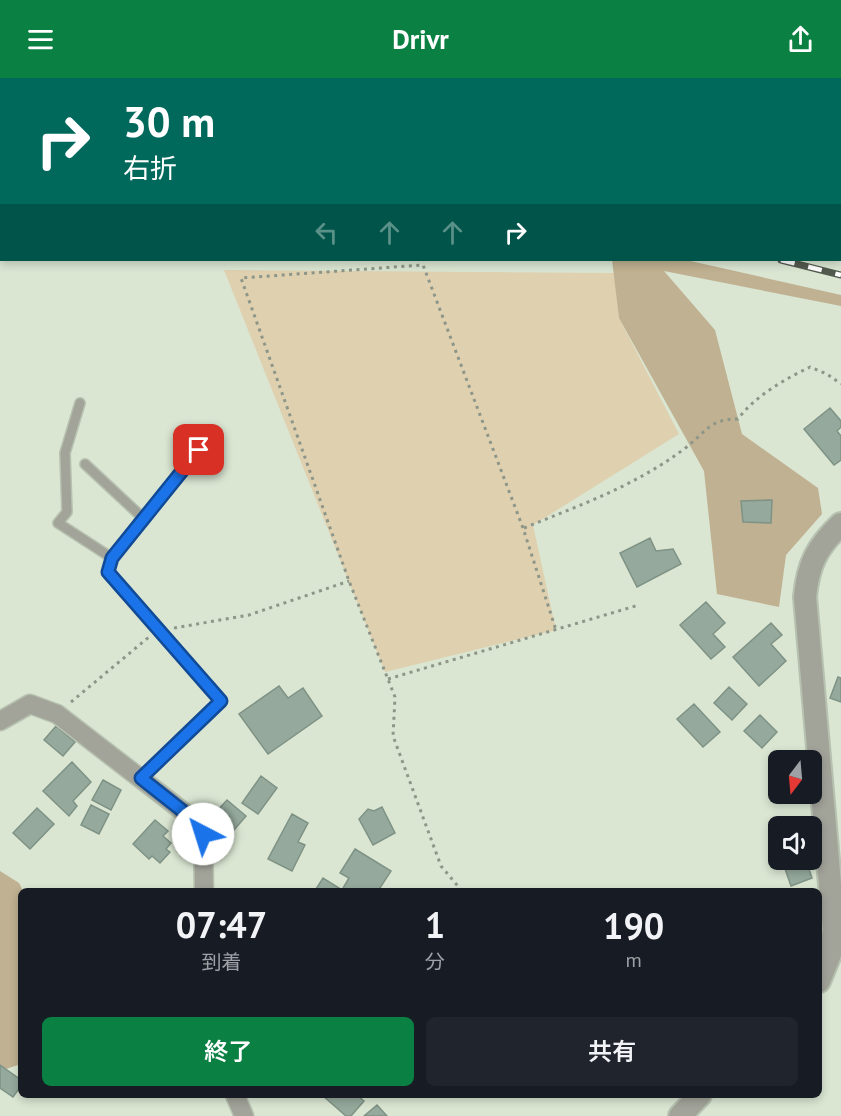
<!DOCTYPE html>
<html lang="ja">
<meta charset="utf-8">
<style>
:root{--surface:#171b24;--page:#20242c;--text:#f1f3f6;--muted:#9ea1a6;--accent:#0b8043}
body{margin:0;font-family:"PT Sans","Noto Sans JP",sans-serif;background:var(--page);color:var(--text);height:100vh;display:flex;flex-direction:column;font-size:22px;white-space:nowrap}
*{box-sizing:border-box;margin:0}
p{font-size:20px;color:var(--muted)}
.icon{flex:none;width:33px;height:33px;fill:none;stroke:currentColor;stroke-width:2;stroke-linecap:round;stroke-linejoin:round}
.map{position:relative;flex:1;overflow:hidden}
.details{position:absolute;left:18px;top:810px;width:804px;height:210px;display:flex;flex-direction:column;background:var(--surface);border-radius:9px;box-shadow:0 3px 9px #0003}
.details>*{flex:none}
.banner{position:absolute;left:0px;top:0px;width:842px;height:183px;box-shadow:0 3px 9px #0003;background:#00695c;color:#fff;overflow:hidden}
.needle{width:39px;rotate:196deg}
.buttons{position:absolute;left:768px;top:672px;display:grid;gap:12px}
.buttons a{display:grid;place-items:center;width:54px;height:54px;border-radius:9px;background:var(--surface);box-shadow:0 3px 9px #0003;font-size:30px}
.pin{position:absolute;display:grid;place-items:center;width:51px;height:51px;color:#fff;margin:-26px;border-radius:12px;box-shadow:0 3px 9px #0006}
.me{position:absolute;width:66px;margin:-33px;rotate:320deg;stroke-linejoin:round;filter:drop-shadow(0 0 4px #0008)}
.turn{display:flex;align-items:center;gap:21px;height:126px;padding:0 24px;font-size:27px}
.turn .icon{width:78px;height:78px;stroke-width:2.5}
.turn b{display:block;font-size:42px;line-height:51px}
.lanes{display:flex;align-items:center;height:57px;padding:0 24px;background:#0003;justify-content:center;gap:30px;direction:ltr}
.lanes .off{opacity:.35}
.eta{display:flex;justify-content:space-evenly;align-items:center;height:102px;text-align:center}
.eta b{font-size:36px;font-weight:600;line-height:42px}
.cta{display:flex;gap:12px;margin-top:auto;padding:12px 24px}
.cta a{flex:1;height:69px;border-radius:9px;background:var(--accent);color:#fff;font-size:24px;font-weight:600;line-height:69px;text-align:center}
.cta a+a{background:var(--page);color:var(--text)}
header{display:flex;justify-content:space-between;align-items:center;height:78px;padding:0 24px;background:var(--accent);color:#fff;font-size:27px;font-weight:600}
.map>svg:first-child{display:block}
.green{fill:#dfd0b0}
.forest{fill:#bfb191}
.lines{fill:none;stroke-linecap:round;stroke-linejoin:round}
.stream{stroke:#4d6a62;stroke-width:5}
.river{stroke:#658d84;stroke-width:33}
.building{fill:#95aa9c;stroke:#7e9285;stroke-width:1.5}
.service-casing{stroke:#b6c1af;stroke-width:12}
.minor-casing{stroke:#b6c1af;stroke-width:21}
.tertiary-casing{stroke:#b6c1af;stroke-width:26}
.path{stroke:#8d9688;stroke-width:3;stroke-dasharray:3 4.5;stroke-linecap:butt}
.service{stroke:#a2a399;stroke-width:9}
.minor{stroke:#a2a399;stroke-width:18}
.tertiary{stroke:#a2a399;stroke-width:22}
.rail-casing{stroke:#52594e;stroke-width:7}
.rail{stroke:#fff;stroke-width:4.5;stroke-dasharray:14;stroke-linecap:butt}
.route-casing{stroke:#114b97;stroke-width:15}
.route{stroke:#1a73e8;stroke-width:10}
</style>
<header><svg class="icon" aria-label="menu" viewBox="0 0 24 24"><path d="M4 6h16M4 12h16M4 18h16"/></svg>Drivr<svg class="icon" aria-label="share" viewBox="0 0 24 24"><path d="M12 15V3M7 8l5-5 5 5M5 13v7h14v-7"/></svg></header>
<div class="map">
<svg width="841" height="1038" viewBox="0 0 841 1038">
<rect width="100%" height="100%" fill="#dae6d2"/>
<path class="green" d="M224,192L614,195L619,240L679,356L533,447L556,552L385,594Z"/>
<path class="forest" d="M612,182H686L841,217V228L664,193L715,252L742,356L818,410L822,436L786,477L779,529L717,516L704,393L619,240Z
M0,793L19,805L23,813L21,986L0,993Z"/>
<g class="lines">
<path class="stream" d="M94,2V0"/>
<path class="river" d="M549,0L551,2
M840,17H841"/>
</g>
<path class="building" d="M830,330L841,343V349L837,353L841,358V382L834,387L804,351Z
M772,422L771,445L743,444L741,423Z
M650,460L656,473L673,471L681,486L637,509L620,475Z
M706,524L725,545L713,556L725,569L711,581L680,547Z
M771,545L782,557L771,566L786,583L759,608L733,579Z
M838,599L841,600V624L830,620Z
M279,608L288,620L303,610L322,638L268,676L239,636Z
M729,609L747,626L732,642L714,625Z
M694,626L720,654L703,669L677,641Z
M760,637L777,654L762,670L744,653Z
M56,648L75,664L63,678L44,662Z
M72,684L91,704L73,723L77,728L69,738L43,713Z
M261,698L277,710L258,736L242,725Z
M103,702L121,712L111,732L92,722Z
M227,722L246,738L234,752L215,735Z
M91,727L109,736L99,756L81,747Z
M382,729L395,755L373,767L359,741L368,731L374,733Z
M37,730L54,746L30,771L13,755Z
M292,736L308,745L298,764L305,767L292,793L268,781Z
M155,742L168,753L163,758L171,765L166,771L170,774L160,785L152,778L149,781L133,766Z
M355,771L391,793L378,813L316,811L323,800L342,812L349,800L340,795Z
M782,782H806L812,800L791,808Z
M0,987L21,1002V1008L13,1019L0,1010Z
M322,1017H357L364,1023L351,1038H346Z
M377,1027L387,1038H364Z"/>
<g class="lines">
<g class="service-casing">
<path id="service" d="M80,325L65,375L67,434L58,445L112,480
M85,386L144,441
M141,700L221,623L108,494L112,480L199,372"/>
</g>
<g class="minor-casing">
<path id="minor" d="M0,643L30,626L57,636L189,738L203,756L204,813
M235,1017L244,1038"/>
</g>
<g class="tertiary-casing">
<path id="tertiary" d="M220,0L223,2
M515,2L518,0
M819,903L830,876L834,852L805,519C808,486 817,469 841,446
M680,1038L700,1017"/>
</g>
<path class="path" d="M524,450C580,427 635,408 684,371C706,355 708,341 738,341C755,318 785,301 810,289L827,296L841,306
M174,550L249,537L349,503
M388,601L639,527
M71,624L149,559
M462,813L441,788L393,658L395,619L349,503L241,200L423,187L523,450L556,552"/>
<use href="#service" class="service"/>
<use href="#minor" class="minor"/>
<use href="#tertiary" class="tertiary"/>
<g class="rail-casing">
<path id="rail" d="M0,157H2
M781,182L841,197"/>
</g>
<use href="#rail" class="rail"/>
</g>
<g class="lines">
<g class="route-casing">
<path id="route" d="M199,372L112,480L108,494L221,623L141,700L189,738L203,756"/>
</g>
<use href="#route" class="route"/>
</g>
</svg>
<div class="buttons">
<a><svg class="needle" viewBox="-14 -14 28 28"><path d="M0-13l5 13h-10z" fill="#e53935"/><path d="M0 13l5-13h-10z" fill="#9ea1a6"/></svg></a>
<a><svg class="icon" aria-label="sound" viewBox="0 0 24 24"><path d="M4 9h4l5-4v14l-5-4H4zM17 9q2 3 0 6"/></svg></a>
</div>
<div class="pin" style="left:199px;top:372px;background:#d93025"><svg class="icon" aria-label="arrive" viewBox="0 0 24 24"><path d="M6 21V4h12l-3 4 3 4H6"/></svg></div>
<svg class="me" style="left:203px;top:756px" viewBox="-20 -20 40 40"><circle r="19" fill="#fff"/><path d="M0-13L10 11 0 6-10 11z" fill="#1a73e8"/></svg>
<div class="banner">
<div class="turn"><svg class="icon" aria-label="right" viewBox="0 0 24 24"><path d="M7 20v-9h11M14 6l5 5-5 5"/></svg><div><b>30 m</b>右折</div></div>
<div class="lanes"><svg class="icon off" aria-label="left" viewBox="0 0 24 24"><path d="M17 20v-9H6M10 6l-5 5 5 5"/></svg><svg class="icon off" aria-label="ahead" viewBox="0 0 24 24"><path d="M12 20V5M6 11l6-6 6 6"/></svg><svg class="icon off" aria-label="ahead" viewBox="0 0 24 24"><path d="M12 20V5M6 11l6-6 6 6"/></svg><svg class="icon" aria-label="right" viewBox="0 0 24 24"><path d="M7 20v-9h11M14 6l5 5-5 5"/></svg></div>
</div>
<section class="details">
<div class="eta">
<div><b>07:47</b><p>到着</p></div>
<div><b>1</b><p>分</p></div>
<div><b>190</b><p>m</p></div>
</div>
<div class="cta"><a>終了</a><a>共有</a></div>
</section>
</div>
